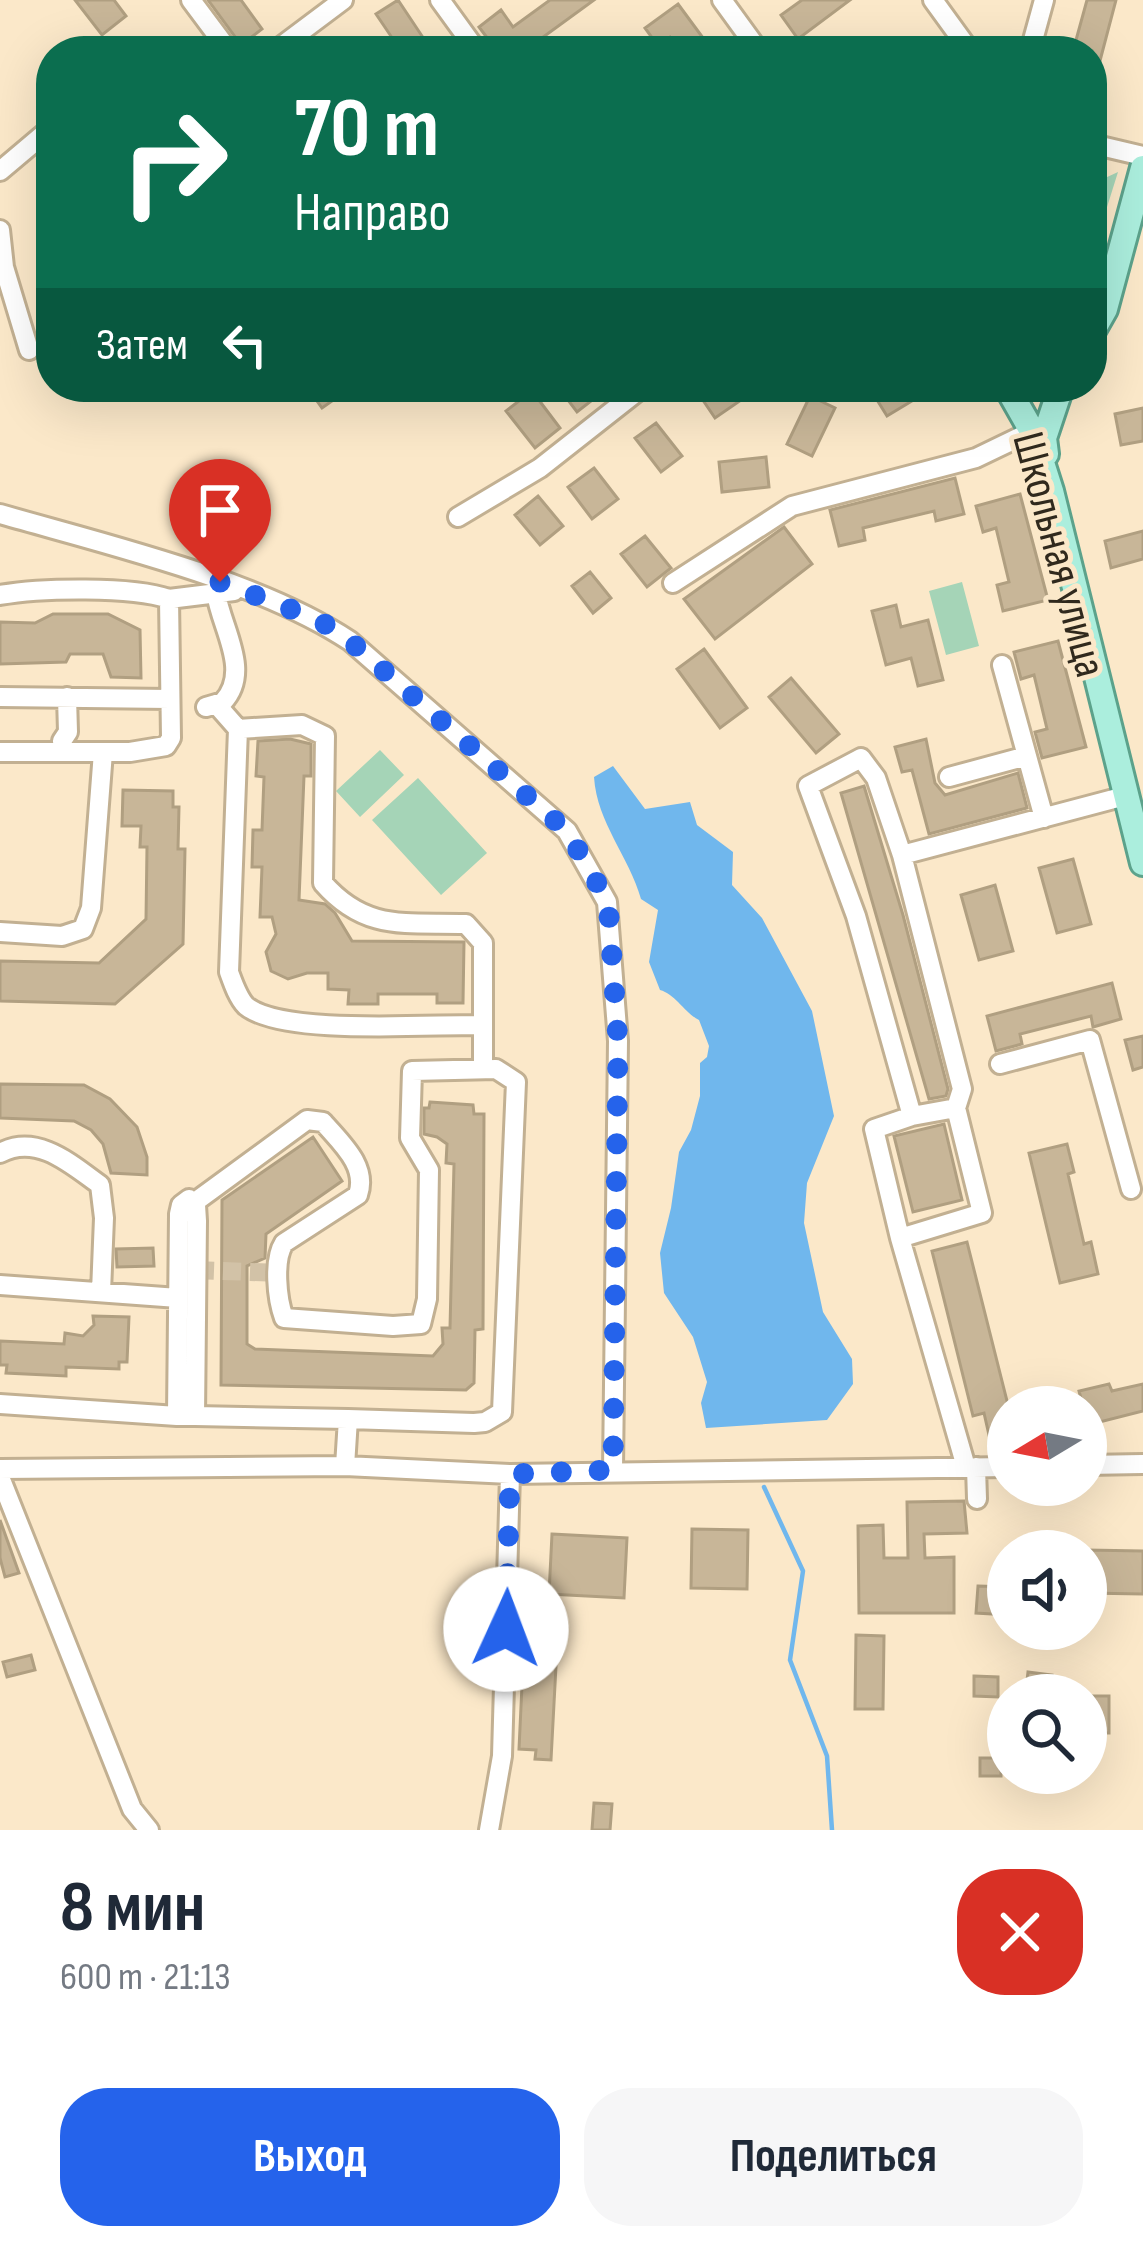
<!DOCTYPE html>
<html lang="ru">
<meta charset="utf-8">
<style>
:root{--surface:#fff;--page:#f6f6f7;--text:#1f2937;--muted:#747a83;--accent:#2563eb}
body{margin:0;font-family:"Sofia Sans Condensed",sans-serif;background:var(--page);color:var(--text);height:100vh;display:flex;flex-direction:column;font-size:45px;white-space:nowrap}
*{box-sizing:border-box;margin:0}
p{font-size:39px;color:var(--muted)}
.icon{flex:none;width:66px;height:66px;fill:none;stroke:currentColor;stroke-width:2;stroke-linecap:round;stroke-linejoin:round}
.map{position:relative;height:1830px;overflow:hidden}
.details{display:flex;flex-direction:column;background:var(--surface);flex:1}
.details>*{flex:none}
.top-card{position:absolute;left:36px;top:36px;width:1071px;height:366px;border-radius:48px;box-shadow:0 12px 48px #0002;background:#0b6e4f;color:#fff;overflow:hidden}
.needle{width:78px;rotate:260deg}
.buttons{position:absolute;left:987px;top:1386px;display:grid;gap:24px}
.buttons a{display:grid;place-items:center;width:120px;height:120px;border-radius:50%;background:var(--surface);box-shadow:0 12px 48px #0002;font-size:60px}
.pin{position:absolute;display:grid;place-items:center;width:102px;height:102px;color:#fff;margin:-123px -51px;border-radius:50% 50% 50% 0;rotate:-45deg;box-shadow:0 0 12px #0007}
.pin .icon{rotate:45deg}
.me{position:absolute;width:132px;margin:-66px;rotate:2deg;stroke-linejoin:round;filter:drop-shadow(0 0 9px #0008)}
.turn{display:flex;align-items:center;gap:42px;height:252px;padding:0 60px;font-size:54px}
.turn .icon{width:156px;height:156px;stroke-width:2.5}
.turn b{display:block;font-size:84px;line-height:102px}
.then{display:flex;align-items:center;height:114px;padding:0 60px;background:#0003;gap:24px;font-size:45px}
.round{display:grid;place-items:center;flex:none;width:126px;height:126px;border-radius:48px;background:var(--page)}
.summary{display:flex;align-items:center;justify-content:space-between;height:204px;padding:0 60px}
h1{font-size:72px;font-weight:700;line-height:90px}
.primary-button{display:flex;gap:24px;margin-top:auto;padding:24px 60px}
.primary-button a{flex:1;height:138px;border-radius:48px;background:var(--accent);color:#fff;font-size:48px;font-weight:700;line-height:138px;text-align:center}
.primary-button a+a{background:var(--page);color:var(--text)}
.map>svg:first-child{display:block}
.green{fill:#a5d4b7}
.water{fill:#70b7ed}
.lines{fill:none;stroke-linecap:round;stroke-linejoin:round}
.stream{stroke:#70b7ed;stroke-width:4.5}
.building{fill:#c8b698;stroke:#b09f81;stroke-width:3}
.minor-tunnel{stroke:#d2c2a7;stroke-width:18;stroke-dasharray:18 9;stroke-linecap:butt}
.minor-casing{stroke:#c2b092;stroke-width:24}
.major-casing{stroke:#5ca28b;stroke-width:30}
.minor{stroke:#fff;stroke-width:18}
.major{stroke:#abeedd;stroke-width:24}
.route{stroke:#2563eb;stroke-width:21;stroke-dasharray:0 37.8}
.labels{text-anchor:middle;stroke-width:10;stroke-linejoin:round;paint-order:stroke}
.street-label{font-size:45px;fill:#30291d;stroke:#fbe8c9}
</style>
<div class="map">
<svg width="1143" height="1830" viewBox="0 0 1143 1830">
<rect width="100%" height="100%" fill="#fbe8c9"/>
<path class="green" d="M1118,172L1092,255V184Z
M962,582L979,646L946,655L929,591Z
M380,750L404,775L360,817L336,791Z
M418,778L487,853L441,895L372,820Z"/>
<path class="water" d="M613,766L645,809L690,802L697,825L733,852L732,885L762,918L812,1011L834,1116L807,1183L804,1223L823,1312L852,1359L853,1384L827,1420L706,1428L701,1403L707,1382L693,1337L664,1293L660,1253L671,1208L679,1152L691,1130L700,1096V1063L707,1057L709,1046L699,1020C685,1013 675,994 660,990L649,962L658,910L641,899C629,856 597,823 594,777Z"/>
<g class="lines">
<path class="stream" d="M764,1487L803,1571L790,1660L827,1756L832,1830"/>
</g>
<path class="building" d="M75,0H114L126,16L102,35Z
M208,0H241L262,29L241,45Z
M398,0L422,36L401,51L376,14Z
M550,0H594L524,51H497L479,27L501,10L513,27Z
M802,0H850L798,39L781,15Z
M1087,0H1116L1096,76H1092V51H1073Z
M678,4L706,42L694,51H680L670,37L658,46L645,28Z
M307,387H352L322,408Z
M558,387H609L577,412Z
M694,387H760L715,418Z
M869,387H935L887,416Z
M532,391L560,428L535,448L506,411Z
M810,396L835,408L812,456L787,444Z
M1143,408V441L1121,445L1115,414Z
M656,423L682,456L661,472L635,438Z
M766,457L769,487L722,492L719,462Z
M594,468L618,499L592,519L568,487Z
M955,478L964,514L936,521L934,511L863,528L865,540L839,546L830,510Z
M1020,494L1048,600L1003,611L997,585L1009,582L996,528L983,532L976,506Z
M538,496L563,526L540,545L515,515Z
M784,527L812,564L715,639L684,599Z
M1143,531V559L1111,568L1105,541Z
M645,536L671,568L647,587L621,554Z
M590,572L611,598L593,613L572,586Z
M896,605L901,627L928,620L943,680L918,686L911,658L886,665L872,611Z
M53,614H108L140,630L141,678L111,677L103,654H70L66,662L0,664V622L35,623Z
M1058,641L1086,747L1042,758L1035,732L1047,729L1034,675L1021,679L1014,652Z
M704,649L747,708L720,728L677,669Z
M791,678L839,734L816,753L769,697Z
M290,739L311,744V776H304L299,900L325,904L335,913L352,941L464,942L463,1003H437V994H378V1004H348L349,990L328,989V973H307L288,979L271,971L266,952L276,934L272,917H260L262,867H252L253,830H262L264,777L256,776L258,741Z
M926,739L935,783L945,795L1018,773L1027,808L929,834L912,770L902,772L895,747Z
M864,786L903,915L948,1089L946,1096L929,1099L841,793Z
M123,790L173,791V807H179L178,849H185L183,944L115,1004L0,1001V961L99,963L146,919L147,847H140L141,826H122Z
M1073,859L1091,924L1057,933L1039,868Z
M995,885L1013,951L979,960L961,895Z
M1112,983L1121,1019L1093,1027L1091,1016L1020,1034L1022,1044L996,1051L987,1016Z
M1143,1036V1067L1133,1070L1125,1040Z
M0,1084L84,1085L110,1099L137,1127L147,1157V1175L111,1173L103,1144L91,1130L74,1121L0,1118Z
M430,1102L473,1105L474,1114H484L483,1329L475,1330L474,1383L466,1390L221,1385L222,1200L313,1137L342,1181L266,1234L265,1258L247,1266V1344L255,1349L433,1356L443,1344L442,1328H450L454,1164L446,1163L447,1144L437,1137L424,1134V1108H429Z
M944,1124L962,1200L913,1212L894,1136Z
M1067,1144L1074,1172L1068,1174L1084,1244L1091,1242L1098,1274L1060,1283L1029,1153Z
M967,1242L1008,1405V1441L991,1444L984,1413L973,1416L932,1251Z
M153,1248L154,1266L117,1267L116,1249Z
M93,1316L129,1317L127,1362H119V1369L66,1367V1376L6,1373L7,1365H0V1341L64,1344L65,1333L83,1336L94,1325Z
M1109,1384L1112,1391L1143,1384V1411L1088,1425L1079,1391Z
M964,1501L967,1533L924,1534L925,1558L954,1557V1613H859L858,1526L883,1525L884,1558H908L907,1502Z
M0,1520L19,1573L5,1577L0,1558Z
M692,1529L748,1530L747,1589L691,1588Z
M552,1534L627,1538L624,1598L549,1594Z
M1086,1550L1143,1551V1594L1086,1593Z
M978,1586L1008,1587V1615L976,1613Z
M856,1635L884,1636L883,1709H855Z
M31,1655L35,1670L7,1677L3,1662Z
M523,1664L556,1666L551,1760L535,1759L536,1750L519,1749Z
M1028,1672L1052,1675L1050,1692L1026,1689Z
M974,1676L998,1677V1697L974,1696Z
M1086,1696H1109V1733H1086Z
M980,1758H1001V1776H980Z
M594,1803L612,1804L610,1830H592Z"/>
<g class="lines">
<path class="minor-tunnel" d="M196,1270L279,1273"/>
<g class="minor-casing">
<path id="minor" d="M191,0L229,51
M440,0L477,51
M722,0L759,51
M933,0L970,51
M275,51L343,0
M1030,51L1044,0
M1092,144L1143,156
M0,171L51,128
M0,230L4,267L29,350
M0,514C108,545 258,580 350,641L567,831L607,902L618,1041L613,1470
M458,517L540,468L643,387
M673,583L792,506L976,458L1032,431
M0,595C40,588 132,586 169,599
M1002,665L1044,818
M0,697L170,699
M216,704L238,729L302,725L325,736L323,883C366,932 406,922 466,924L483,943V1069
M206,707L223,702C252,671 221,628 216,593
M238,729L229,972C233,983 238,998 246,1006C283,1036 431,1024 483,1025
M62,741L68,732L67,697
M0,752H130L166,746L171,738L169,599L234,591
M949,777L1027,756
M902,855L1125,796
M0,932L62,936L83,929L91,908L103,752
M1000,1064L1090,1040L1131,1189
M956,1108L912,1116L874,1129L900,1238L966,1467
M0,1153C37,1133 71,1164 100,1185L104,1218L101,1292
M195,1202L307,1120L323,1122C341,1143 368,1166 358,1195L284,1243C273,1260 277,1299 284,1318L393,1326L421,1324L427,1299L429,1170L410,1138L412,1071L496,1069L516,1082L502,1412L485,1422L474,1423L348,1419L345,1466
M900,1238L982,1213L956,1108L962,1089L902,855L876,778L861,758L808,786L856,916L912,1116
M0,1285L178,1298
M0,1404L177,1416
M195,1416H177L179,1214L181,1205L189,1199L196,1205L197,1221L195,1416L348,1419
M1086,1465L1143,1464
M976,1467L977,1499
M0,1469L345,1466L510,1474L1008,1467
M0,1477L132,1809L149,1830
M489,1830L502,1756L510,1474"/>
</g>
<g class="major-casing">
<path id="major" d="M1092,332L1105,309L1143,168
M1007,387L1032,431L1051,491L1143,863
M1046,454L1044,438L1061,387"/>
</g>
<use href="#minor" class="minor"/>
<use href="#major" class="major"/>
</g>
<g class="lines">
<path class="route" d="M220,582L319,620L350,641L567,831L608,902L618,1041L613,1470L510,1474L506,1629"/>
</g>
<g class="labels">
<g class="street-label">
<text transform="translate(1061 554) rotate(75)" y="16">Школьная улица</text>
</g>
</g>
</svg>
<div class="buttons">
<a><svg class="needle" viewBox="-14 -14 28 28"><path d="M0-13l5 13h-10z" fill="#e53935"/><path d="M0 13l5-13h-10z" fill="#747a83"/></svg></a>
<a><svg class="icon" aria-label="sound" viewBox="0 0 24 24"><path d="M4 9h4l5-4v14l-5-4H4zM17 9q2 3 0 6"/></svg></a>
<a><svg class="icon" aria-label="search" viewBox="0 0 24 24"><circle cx="10" cy="10" r="6"/><path d="M15 15l6 6"/></svg></a>
</div>
<div class="pin" style="left:220px;top:582px;background:#d93025"><svg class="icon" aria-label="arrive" viewBox="0 0 24 24"><path d="M6 21V4h12l-3 4 3 4H6"/></svg></div>
<svg class="me" style="left:506px;top:1629px" viewBox="-20 -20 40 40"><circle r="19" fill="#fff"/><path d="M0-13L10 11 0 6-10 11z" fill="#2563eb"/></svg>
<div class="top-card">
<div class="turn"><svg class="icon" aria-label="right" viewBox="0 0 24 24"><path d="M7 20v-9h11M14 6l5 5-5 5"/></svg><div><b>70 m</b>Направо</div></div>
<div class="then">Затем<svg class="icon" aria-label="left" viewBox="0 0 24 24"><path d="M17 20v-9H6M10 6l-5 5 5 5"/></svg></div>
</div>
</div>
<section class="details">
<div class="summary"><div><h1>8 мин</h1><p>600 m · 21:13</p></div><a class="round" style="background:#d93025;color:#fff"><svg class="icon" aria-label="close" viewBox="0 0 24 24"><path d="M6 6l12 12M18 6L6 18"/></svg></a></div>
<div class="primary-button"><a>Выход</a><a>Поделиться</a></div>
</section>
